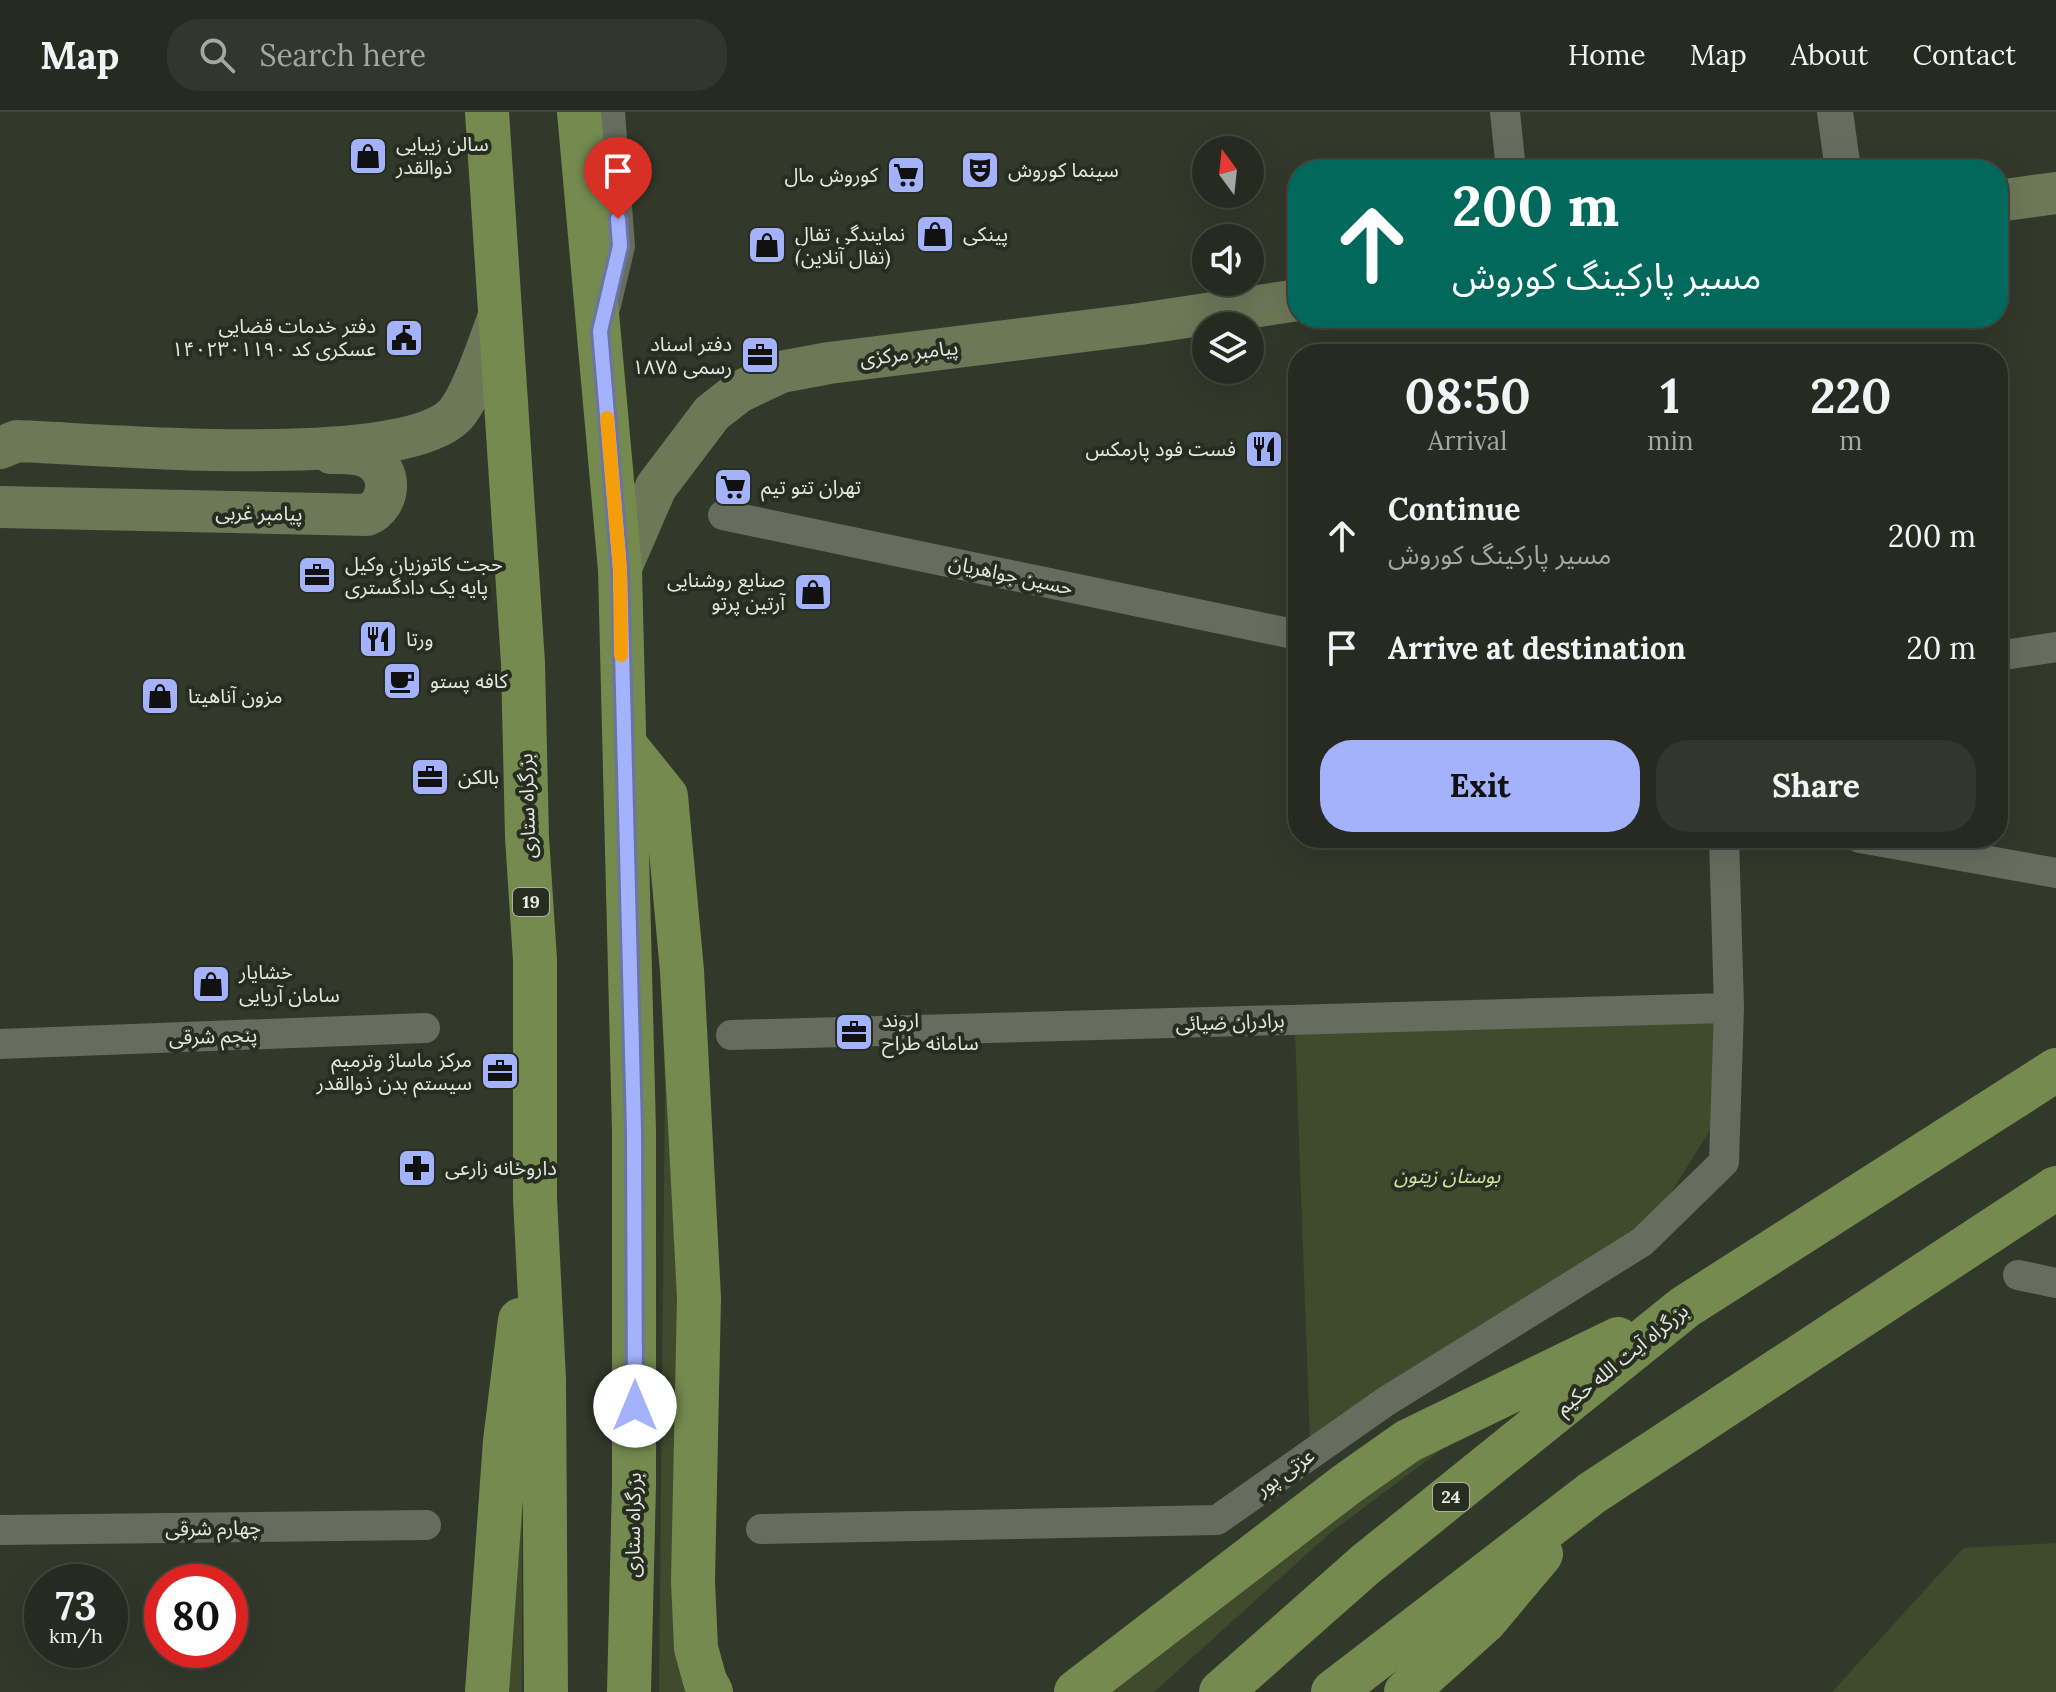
<!DOCTYPE html>
<meta charset="utf-8">
<style>
:root{--surface:#262a20;--page:#32362d;--text:#f1f3f6;--muted:#a4a7a5;--line:#42463e;--accent:#a4b2fc}
body{margin:0;font-family:Lora,"Noto Sans Arabic",serif;background:var(--page);color:var(--text);height:100vh;display:flex;flex-direction:column;font-size:30px;white-space:nowrap}
*{box-sizing:border-box;margin:0}
p{font-size:26px;color:var(--muted)}
.icon{flex:none;width:44px;height:44px;fill:none;stroke:currentColor;stroke-width:2;stroke-linecap:round;stroke-linejoin:round}
.map{position:relative;flex:1;overflow:hidden}
.panel{position:absolute;left:1288px;top:232px;width:720px;height:504px;display:flex;flex-direction:column;background:var(--surface);border-radius:32px;box-shadow:0 8px 32px #0002,0 0 0 2px var(--line)}
.panel>*{flex:none}
.hud{position:absolute;left:1288px;top:48px;width:720px;height:168px;border-radius:32px;box-shadow:0 8px 32px #0002,0 0 0 2px var(--line);background:#00695c;color:#fff;overflow:hidden}
.needle{width:52px;rotate:345deg}
.fabs{position:absolute;left:1192px;top:24px;display:grid;gap:16px}
.fabs a{display:grid;place-items:center;width:72px;height:72px;border-radius:50%;background:var(--surface);box-shadow:0 8px 32px #0002,0 0 0 2px var(--line);font-size:40px}
.speed{position:absolute;left:24px;top:1452px;display:flex;gap:16px;font-size:40px;font-weight:700;text-align:center}
.speed>*{display:grid;place-content:center;width:104px;height:104px;border-radius:50%;background:var(--surface);box-shadow:0 8px 32px #0002,0 0 0 2px var(--line);line-height:1}
.speed small{font-size:20px;font-weight:400}
.speed .limit{border:12px solid #d22;background:#fff;color:#111}
.pin{position:absolute;display:grid;place-items:center;width:68px;height:68px;color:#fff;margin:-82px -34px;border-radius:50% 50% 50% 0;rotate:-45deg;box-shadow:0 0 8px #0007}
.pin .icon{rotate:45deg}
.me{position:absolute;width:88px;margin:-44px;rotate:0deg;stroke-linejoin:round;filter:drop-shadow(0 0 6px #0008)}
.turn{display:flex;align-items:center;gap:28px;height:168px;padding:0 32px;font-size:36px}
.turn .icon{width:104px;height:104px;stroke-width:2.5}
.turn b{display:block;font-size:56px;line-height:68px}
.eta{display:flex;justify-content:space-evenly;align-items:center;height:136px;text-align:center}
.eta b{font-size:48px;font-weight:800;line-height:56px}
.cta{display:flex;gap:16px;margin-top:auto;padding:16px 32px}
.cta a{flex:1;height:92px;border-radius:32px;background:var(--accent);color:#111;font-size:32px;font-weight:800;line-height:92px;text-align:center}
.cta a+a{background:var(--page);color:var(--text)}
ul{padding:0;list-style:none}
li{display:flex;align-items:center;gap:24px;height:112px;padding:0 32px}
li div{flex:1}
li b{display:block;font-size:30px}
li em{font-style:normal}
header{display:flex;align-items:center;gap:48px;box-sizing:border-box;height:112px;padding:0 40px;background:var(--surface);border-bottom:2px solid var(--line)}
header strong{font-size:38px}
nav{display:flex;gap:44px;margin-inline-start:auto;font-size:28px}
.search{width:560px;height:72px;background:var(--page);display:flex;align-items:center;gap:20px;box-sizing:border-box;padding:0 28px;border-radius:32px;color:var(--muted);font-size:30px}
.map>svg:first-child{display:block}
.green{fill:#3f4b2c}
.lines{fill:none;stroke-linecap:round;stroke-linejoin:round}
.minor{stroke:#676d5e;stroke-width:30}
.tertiary{stroke:#676d5e;stroke-width:36}
.secondary{stroke:#6c7858;stroke-width:42}
.trunk{stroke:#748a4f;stroke-width:44}
.route-casing{stroke:#6b74a4;stroke-width:20}
.route{stroke:#a4b2fc;stroke-width:14}
.slow{stroke:#f59e0b;stroke-width:14}
.labels{text-anchor:middle;stroke-width:8;stroke-linejoin:round;paint-order:stroke}
.shield{fill:#282d21;stroke:#acb0a7;stroke-width:2}
.shield-label{font-size:18px;font-weight:bold;fill:#e5e8e0}
.poi-label{font-size:20px;fill:#e5e8e0;stroke:#282d21;text-anchor:start}
.street-label{font-size:20px;fill:#e5e8e0;stroke:#282d21}
.park-label{font-size:20px;font-style:italic;fill:#cae69f;stroke:#282d21}
</style>
<header>
<strong>Map</strong>
<div class="search"><svg class="icon" aria-label="search" viewBox="0 0 24 24"><circle cx="10" cy="10" r="6"/><path d="M15 15l6 6"/></svg>Search here</div>
<nav><a>Home</a><a>Map</a><a>About</a><a>Contact</a></nav>
</header>
<div class="map">
<svg width="2056" height="1580" viewBox="0 0 2056 1580">
<rect width="100%" height="100%" fill="#32382a"/>
<path class="green" d="M654,694L676,994L687,1580H659L665,976Z
M1719,911L1712,1015L1653,1109L1310,1328L1295,920Z
M1533,1269L1330,1421L1154,1580H1100L1333,1398Z
M522,1349V1580H506Z
M2056,1431V1580H1832L1963,1436Z"/>
<g class="lines">
<path class="minor" d="M1505,0L1511,58
M606,193L620,134L610,0
M723,403L1298,523
M1998,544L2056,535
M1860,726L2056,761
M731,923L1729,896
M0,932L425,916
M2018,1163L2056,1171
M761,1417L1217,1408L1385,1290L1642,1130L1724,1050L1729,896L1724,726
M0,1418L426,1413"/>
<path class="tertiary" d="M1835,0L1843,58"/>
<path class="secondary" d="M1998,89L2056,81
M0,336L17,329C102,332 397,359 454,304C472,286 489,230 499,204
M0,395L367,403C390,393 394,359 369,346C358,340 344,341 331,341
M620,458L656,375L712,301L739,280L781,260L829,251L1140,212L1298,188"/>
<path class="trunk" d="M487,0L523,551L527,725L535,848V1086L544,1267L546,1580
M579,0L620,458L634,1019V1373L629,1580
M625,633L666,684L682,859L699,1186L693,1469L696,1536L705,1569L711,1580
M487,1580L505,1329L520,1208
M1076,1580L1347,1372L1408,1329L1618,1227
M1221,1580L1366,1452L1685,1195L2056,958
M1333,1580L1592,1381L2056,1076
M1406,1580L1484,1510L1541,1442"/>
</g>
<g class="lines">
<g class="route-casing">
<path id="route" d="M618,107L620,134L600,219L620,458L634,1019L635,1294"/>
</g>
<use href="#route" class="route"/>
<path class="slow" d="M607,306L620,458L621,543"/>
</g>
<defs>
<g id="shop-square" transform="scale(2)"><rect x="-9" y="-9" width="18" height="18" rx="4" fill="#a4b2fc" stroke="#282d21"/><path d="M-5-2.5h2.3a2.7 3.5 0 0 1 5.4 0H5L5.5 6h-11ZM-1.5-2.5h3a1.5 2.3 0 0 0-3 0Z" fill="#111"/></g>
<g id="theatre-square" transform="scale(2)"><rect x="-9" y="-9" width="18" height="18" rx="4" fill="#a4b2fc" stroke="#282d21"/><path d="M-5-5.5Q0-4 5-5.5V0Q5 5 0 6Q-5 5-5 0ZM-3.3-2.5H-1v1.5H-3.3ZM1-2.5H3.3v1.5H1ZM-2.8 1Q0 5.5 2.8 1Z" fill="#111"/></g>
<g id="supermarket-square" transform="scale(2)"><rect x="-9" y="-9" width="18" height="18" rx="4" fill="#a4b2fc" stroke="#282d21"/><path d="M-6-5.5h2.5l.6 2H6L4.5 2H-2.5L-4.4-4H-6ZM-1.5 3.2a1.3 1.3 0 1 0 .1 0ZM3 3.2a1.3 1.3 0 1 0 .1 0Z" fill="#111"/></g>
<g id="civic-square" transform="scale(2)"><rect x="-9" y="-9" width="18" height="18" rx="4" fill="#a4b2fc" stroke="#282d21"/><path d="M-.6-6.5H3V-4.5H.6V-3L4-1V1h2V6H-6V1h2V-1L-.6-3ZM-1.2 2.5V6h2.4V2.5Z" fill="#111"/></g>
<g id="office-square" transform="scale(2)"><rect x="-9" y="-9" width="18" height="18" rx="4" fill="#a4b2fc" stroke="#282d21"/><path d="M-6-3h4V-5.5h4V-3h4V5H-6ZM-1-4.5V-3h2v-1.5ZM-6 0V1H6V0Z" fill="#111"/></g>
<g id="restaurant-square" transform="scale(2)"><rect x="-9" y="-9" width="18" height="18" rx="4" fill="#a4b2fc" stroke="#282d21"/><path d="M-5-6h1v4h1v-4h1v4h1v-4h1v5L-1.5 .5V6h-2V.5L-5-1ZM5-6V6H3V1.5H1.5Q1.5-4 5-6Z" fill="#111"/></g>
<g id="cafe-square" transform="scale(2)"><rect x="-9" y="-9" width="18" height="18" rx="4" fill="#a4b2fc" stroke="#282d21"/><path d="M-5.5-4.5H6V0H3Q3 3.5 0 3.5H-2.5Q-5.5 3.5-5.5 0ZM3-3.2v2h1.7v-2ZM-6 4.5H4V6H-6Z" fill="#111"/></g>
<g id="pharmacy-square" transform="scale(2)"><rect x="-9" y="-9" width="18" height="18" rx="4" fill="#a4b2fc" stroke="#282d21"/><path d="M-2-6h4v4h4v4h-4v4h-4v-4h-4v-4h4Z" fill="#111"/></g>
</defs>
<g fill-rule="evenodd">
<use href="#shop-square" x="368" y="44"/>
<use href="#theatre-square" x="980" y="58"/>
<use href="#supermarket-square" x="906" y="63"/>
<use href="#shop-square" x="935" y="122"/>
<use href="#shop-square" x="767" y="133"/>
<use href="#civic-square" x="404" y="226"/>
<use href="#office-square" x="760" y="243"/>
<use href="#restaurant-square" x="1264" y="337"/>
<use href="#supermarket-square" x="733" y="375"/>
<use href="#office-square" x="317" y="463"/>
<use href="#shop-square" x="813" y="480"/>
<use href="#restaurant-square" x="378" y="527"/>
<use href="#cafe-square" x="402" y="569"/>
<use href="#shop-square" x="160" y="584"/>
<use href="#office-square" x="430" y="665"/>
<use href="#shop-square" x="211" y="872"/>
<use href="#office-square" x="854" y="920"/>
<use href="#office-square" x="500" y="959"/>
<use href="#pharmacy-square" x="417" y="1056"/>
</g>
<g class="labels">
<g class="shield">
<rect x="513" y="776" width="36" height="28" rx="6"/>
<rect x="1433" y="1371" width="36" height="28" rx="6"/>
</g>
<g class="shield-label">
<text x="531" y="796">19</text>
<text x="1451" y="1391">24</text>
</g>
<g class="poi-label">
<text x="396" y="39">سالن زیبایی<tspan x="396" dy="23">ذوالقدر</tspan></text>
<text x="1008" y="65">سینما کوروش</text>
<text x="878" y="70" text-anchor="end">کوروش مال</text>
<text x="795" y="129">نمایندگی تفال<tspan x="795" dy="23">(تفال آنلاین)</tspan></text>
<text x="963" y="129">پینکی</text>
<text x="376" y="221" text-anchor="end">دفتر خدمات قضایی<tspan x="376" dy="23">عسکری کد ۱۴۰۲۳۰۱۱۹۰</tspan></text>
<text x="732" y="239" text-anchor="end">دفتر اسناد<tspan x="732" dy="23">رسمی ۱۸۷۵</tspan></text>
<text x="1236" y="344" text-anchor="end">فست فود پارمکس</text>
<text x="761" y="382">تهران تتو تیم</text>
<text x="345" y="459">حجت کاتوزیان وکیل<tspan x="345" dy="23">پایه یک دادگستری</tspan></text>
<text x="785" y="475" text-anchor="end">صنایع روشنایی<tspan x="785" dy="23">آرتین پرتو</tspan></text>
<text x="406" y="534">ورتا</text>
<text x="430" y="576">کافه پستو</text>
<text x="188" y="591">مزون آناهیتا</text>
<text x="458" y="672">بالکن</text>
<text x="239" y="867">خشایار<tspan x="239" dy="23">سامان آریایی</tspan></text>
<text x="882" y="915">اروند<tspan x="882" dy="23">سامانه طراح</tspan></text>
<text x="472" y="955" text-anchor="end">مرکز ماساژ وترمیم<tspan x="472" dy="23">سیستم بدن ذوالقدر</tspan></text>
<text x="445" y="1063">داروخانه زارعی</text>
</g>
<g class="street-label">
<text transform="translate(909 241) rotate(-7)" y="7">پیامبر مرکزی</text>
<text transform="translate(259 401) rotate(1)" y="7">پیامبر غربی</text>
<text transform="translate(1011 463) rotate(12)" y="7">حسین جواهریان</text>
<text transform="translate(527 694) rotate(-92)" y="7">بزرگراه ستاری</text>
<text transform="translate(1230 910) rotate(-2)" y="7">برادران ضیائی</text>
<text transform="translate(213 924) rotate(-2)" y="7">پنجم شرقی</text>
<text transform="translate(1622 1247) rotate(-39)" y="7">بزرگراه آیت الله حکیم</text>
<text transform="translate(1285 1360) rotate(-35)" y="7">عزتی پور</text>
<text transform="translate(633 1413) rotate(-89)" y="7">بزرگراه ستاری</text>
<text transform="translate(213 1416) rotate(-1)" y="7">چهارم شرقی</text>
</g>
<g class="park-label">
<text x="1447" y="1071">بوستان زیتون</text>
</g>
</g>
</svg>
<div class="fabs">
<a><svg class="needle" viewBox="-14 -14 28 28"><path d="M0-13l5 13h-10z" fill="#e53935"/><path d="M0 13l5-13h-10z" fill="#a4a7a5"/></svg></a>
<a><svg class="icon" aria-label="sound" viewBox="0 0 24 24"><path d="M4 9h4l5-4v14l-5-4H4zM17 9q2 3 0 6"/></svg></a>
<a><svg class="icon" aria-label="layers" viewBox="0 0 24 24"><path d="M12 4l9 5-9 5-9-5zM3 14l9 5 9-5"/></svg></a>
</div>
<div class="speed"><div>73<small>km/h</small></div><div class="limit">80</div></div>
<div class="pin" style="left:618px;top:107px;background:#d93025"><svg class="icon" aria-label="arrive" viewBox="0 0 24 24"><path d="M6 21V4h12l-3 4 3 4H6"/></svg></div>
<svg class="me" style="left:635px;top:1294px" viewBox="-20 -20 40 40"><circle r="19" fill="#fff"/><path d="M0-13L10 11 0 6-10 11z" fill="#a4b2fc"/></svg>
<div class="hud">
<div class="turn"><svg class="icon" aria-label="ahead" viewBox="0 0 24 24"><path d="M12 20V5M6 11l6-6 6 6"/></svg><div><b>200 m</b>مسیر پارکینگ کوروش</div></div>
</div>
<section class="panel">
<div class="eta">
<div><b>08:50</b><p>Arrival</p></div>
<div><b>1</b><p>min</p></div>
<div><b>220</b><p>m</p></div>
</div>
<ul>
<li><svg class="icon" aria-label="ahead" viewBox="0 0 24 24"><path d="M12 20V5M6 11l6-6 6 6"/></svg><div><b>Continue</b><p>مسیر پارکینگ کوروش</p></div><em>200 m</em></li>
<li><svg class="icon" aria-label="arrive" viewBox="0 0 24 24"><path d="M6 21V4h12l-3 4 3 4H6"/></svg><div><b>Arrive at destination</b></div><em>20 m</em></li>
</ul>
<div class="cta"><a>Exit</a><a>Share</a></div>
</section>
</div>
